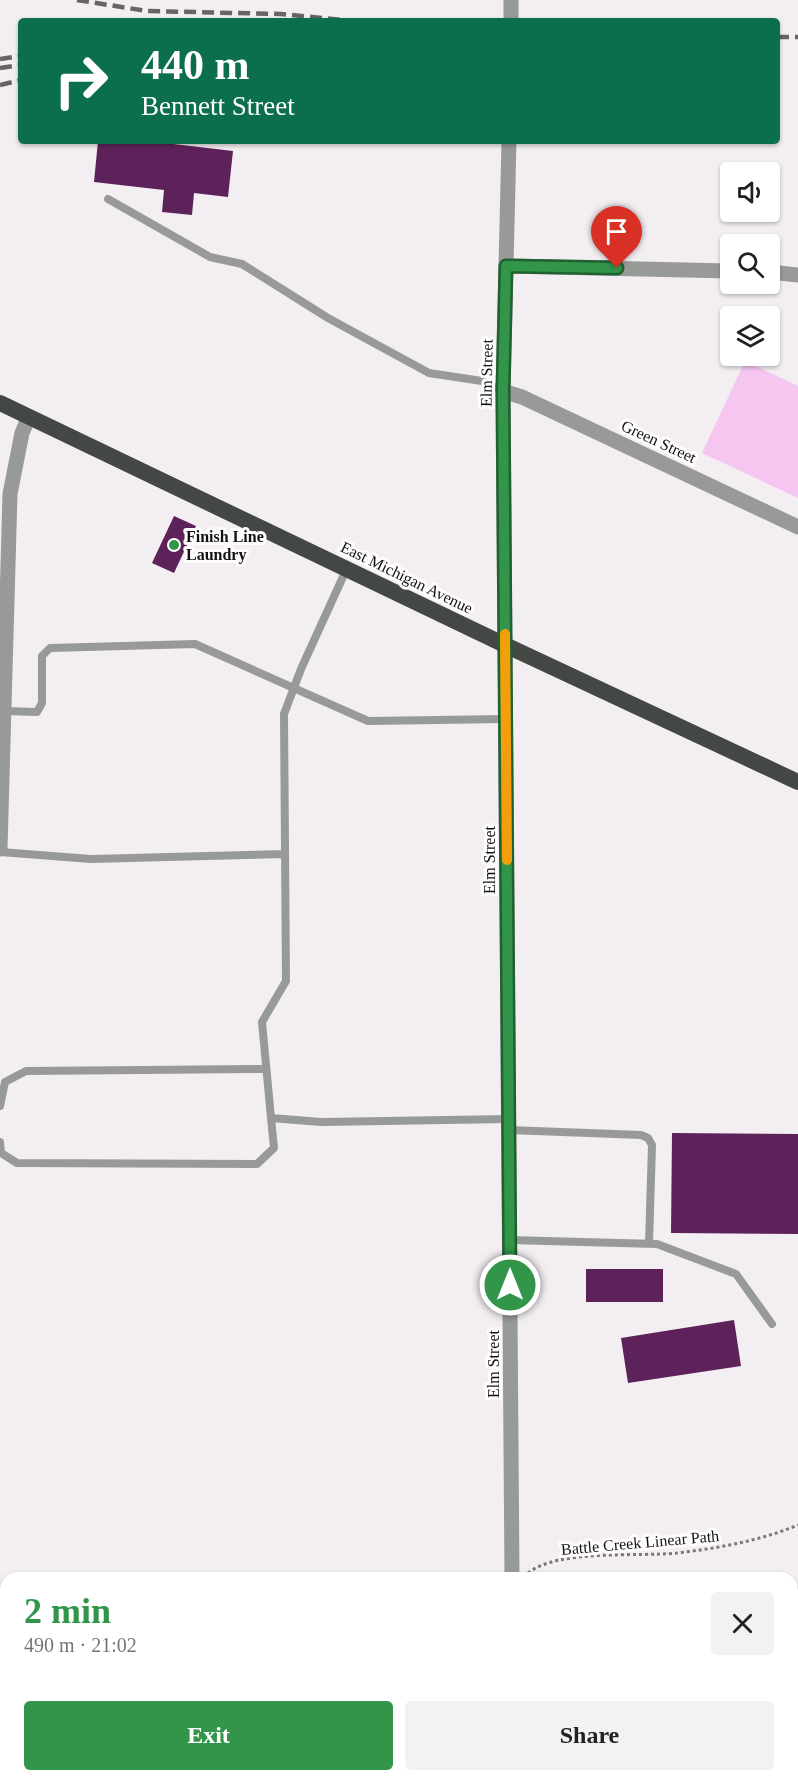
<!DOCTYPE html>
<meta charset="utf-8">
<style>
:root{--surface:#fff;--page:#f2f2f2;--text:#202124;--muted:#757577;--accent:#32954a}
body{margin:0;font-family:"Times New Roman",serif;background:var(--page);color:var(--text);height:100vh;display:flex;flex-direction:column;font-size:22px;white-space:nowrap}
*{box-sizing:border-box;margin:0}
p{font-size:20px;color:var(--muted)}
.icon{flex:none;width:33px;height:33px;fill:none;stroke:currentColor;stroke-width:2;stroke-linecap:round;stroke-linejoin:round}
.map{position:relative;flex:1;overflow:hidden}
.panel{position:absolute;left:0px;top:1572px;width:798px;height:210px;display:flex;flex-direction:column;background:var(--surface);border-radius:18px 18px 0 0;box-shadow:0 2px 4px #0004}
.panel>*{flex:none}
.top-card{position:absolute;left:18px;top:18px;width:762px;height:126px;border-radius:6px;box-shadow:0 2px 4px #0004;background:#0b6e4f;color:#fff;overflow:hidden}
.controls{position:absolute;left:720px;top:162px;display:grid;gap:12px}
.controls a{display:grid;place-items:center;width:60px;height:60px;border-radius:6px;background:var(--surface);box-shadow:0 2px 4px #0004;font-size:30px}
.pin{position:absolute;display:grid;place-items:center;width:51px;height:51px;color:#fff;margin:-62px -26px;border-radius:50% 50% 50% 0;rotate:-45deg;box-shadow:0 0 6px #0007}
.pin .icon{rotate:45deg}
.me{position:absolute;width:66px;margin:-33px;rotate:0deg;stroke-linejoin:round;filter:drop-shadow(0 0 4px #0008)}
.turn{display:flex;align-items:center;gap:21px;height:126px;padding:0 24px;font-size:27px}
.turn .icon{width:78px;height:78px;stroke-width:2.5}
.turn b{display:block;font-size:42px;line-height:51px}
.round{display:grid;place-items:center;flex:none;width:63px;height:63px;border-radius:6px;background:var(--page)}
.summary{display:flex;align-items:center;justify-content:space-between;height:102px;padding:0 24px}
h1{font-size:36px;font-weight:600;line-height:45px;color:var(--accent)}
.primary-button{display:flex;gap:12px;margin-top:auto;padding:12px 24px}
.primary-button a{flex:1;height:69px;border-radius:6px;background:var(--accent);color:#fff;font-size:24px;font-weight:600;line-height:69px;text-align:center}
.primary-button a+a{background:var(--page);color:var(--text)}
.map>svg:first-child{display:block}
.green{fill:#f6c6f1}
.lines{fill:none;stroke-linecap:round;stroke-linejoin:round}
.river{stroke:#7fca8b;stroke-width:27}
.building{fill:#5e225b}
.path{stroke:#797779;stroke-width:3;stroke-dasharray:3 3;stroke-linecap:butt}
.service{stroke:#989a98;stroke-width:8}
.minor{stroke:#989a98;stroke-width:15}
.trunk{stroke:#444844;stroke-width:16}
.rail{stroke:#666466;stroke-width:4.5;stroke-dasharray:12 6;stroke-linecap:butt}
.route-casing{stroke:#206130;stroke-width:15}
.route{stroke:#32954a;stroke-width:10}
.slow{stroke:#f59e0b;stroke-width:10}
.poi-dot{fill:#32954a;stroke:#fffcfe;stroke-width:2}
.labels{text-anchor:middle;stroke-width:6;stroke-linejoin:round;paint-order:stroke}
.street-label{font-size:16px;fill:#131213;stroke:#fffcfe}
.poi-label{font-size:16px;font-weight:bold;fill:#131213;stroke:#fffcfe;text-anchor:start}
</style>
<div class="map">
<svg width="798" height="1782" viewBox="0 0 798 1782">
<rect width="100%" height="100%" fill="#f3eef2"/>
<path class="green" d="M745,361L798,386V498L702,453Z
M798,1667V1782H555L563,1776H792V1668Z"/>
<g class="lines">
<path class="river" d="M792,1601L798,1600
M397,1782L409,1776"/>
</g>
<path class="building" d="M98,141H148L233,151L228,197L194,193L192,215L162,212L164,190L94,182Z
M174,516L196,526L174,573L152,563Z
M672,1133L798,1134V1234L671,1233Z
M586,1269H663V1302H586Z
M734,1320L741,1366L628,1383L621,1338Z"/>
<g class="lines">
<path class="path" d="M528,1573C558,1549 637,1557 677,1553C719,1548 759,1541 798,1525
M0,1760L6,1766
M16,1776L22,1782
M116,1782L130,1776"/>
<path class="service" d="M108,199L210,257L242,264L328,318L429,373L482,381L503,391
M347,568L301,669L284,714L286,981L262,1022L271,1118L321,1122L509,1119
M4,711L37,712L42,703V656L50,648L195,644L368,721L505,719
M0,852L91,859L285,854
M0,1106L5,1082L26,1071L266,1069
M509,1130L641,1135L648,1138L652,1145L649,1244
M0,1142L1,1153L17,1163L257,1164L274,1148L271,1118
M510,1240L657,1244L736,1274L772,1324"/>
<path class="minor" d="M511,21V0
M509,141L503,391L512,1578
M506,266L730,271
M770,272L798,275
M503,391L522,397L798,527
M0,849L10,494L22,433L29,417
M513,1776V1782"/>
<path class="trunk" d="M0,403L505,645L798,782"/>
<path class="rail" d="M77,0L147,11L281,14L343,20
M777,37H798
M0,59L21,56
M0,68L21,65
M0,85L21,80"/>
</g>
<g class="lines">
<g class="route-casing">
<path id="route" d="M510,1285L503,391L506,266L617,268"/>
</g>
<use href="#route" class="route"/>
<path class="slow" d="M505,634L507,860"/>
</g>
<circle class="poi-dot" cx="174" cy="545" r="6"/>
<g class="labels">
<g class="street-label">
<text transform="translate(486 373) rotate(-89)" y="6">Elm Street</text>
<text transform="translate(659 441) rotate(25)" y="6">Green Street</text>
<text transform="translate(407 577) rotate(26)" y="6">East Michigan Avenue</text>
<text transform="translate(489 860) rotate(-90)" y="6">Elm Street</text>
<text transform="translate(493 1364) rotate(-90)" y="6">Elm Street</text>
<text transform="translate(640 1542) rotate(-5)" y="6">Battle Creek Linear Path</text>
</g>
<g class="poi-label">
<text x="186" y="542">Finish Line<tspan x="186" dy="18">Laundry</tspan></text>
</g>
</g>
</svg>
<div class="controls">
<a><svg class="icon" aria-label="sound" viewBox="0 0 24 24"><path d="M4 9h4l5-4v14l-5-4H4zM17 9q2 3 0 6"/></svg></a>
<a><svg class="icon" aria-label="search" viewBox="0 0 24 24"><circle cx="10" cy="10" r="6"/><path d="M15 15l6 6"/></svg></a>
<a><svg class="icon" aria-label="layers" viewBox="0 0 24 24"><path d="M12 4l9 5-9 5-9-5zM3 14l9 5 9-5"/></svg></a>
</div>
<div class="pin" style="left:617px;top:268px;background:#d93025"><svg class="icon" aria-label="arrive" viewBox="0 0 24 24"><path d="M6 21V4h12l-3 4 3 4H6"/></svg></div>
<svg class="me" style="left:510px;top:1285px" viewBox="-20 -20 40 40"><circle r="17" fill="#32954a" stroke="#fff" stroke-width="3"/><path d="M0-11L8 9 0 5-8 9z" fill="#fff"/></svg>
<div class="top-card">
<div class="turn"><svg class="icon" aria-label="right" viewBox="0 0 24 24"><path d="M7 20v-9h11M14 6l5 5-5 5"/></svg><div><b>440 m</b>Bennett Street</div></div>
</div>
<section class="panel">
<div class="summary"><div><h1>2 min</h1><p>490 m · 21:02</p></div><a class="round"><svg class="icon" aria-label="close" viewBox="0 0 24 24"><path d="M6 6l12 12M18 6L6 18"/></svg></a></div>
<div class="primary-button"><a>Exit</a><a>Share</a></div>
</section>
</div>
